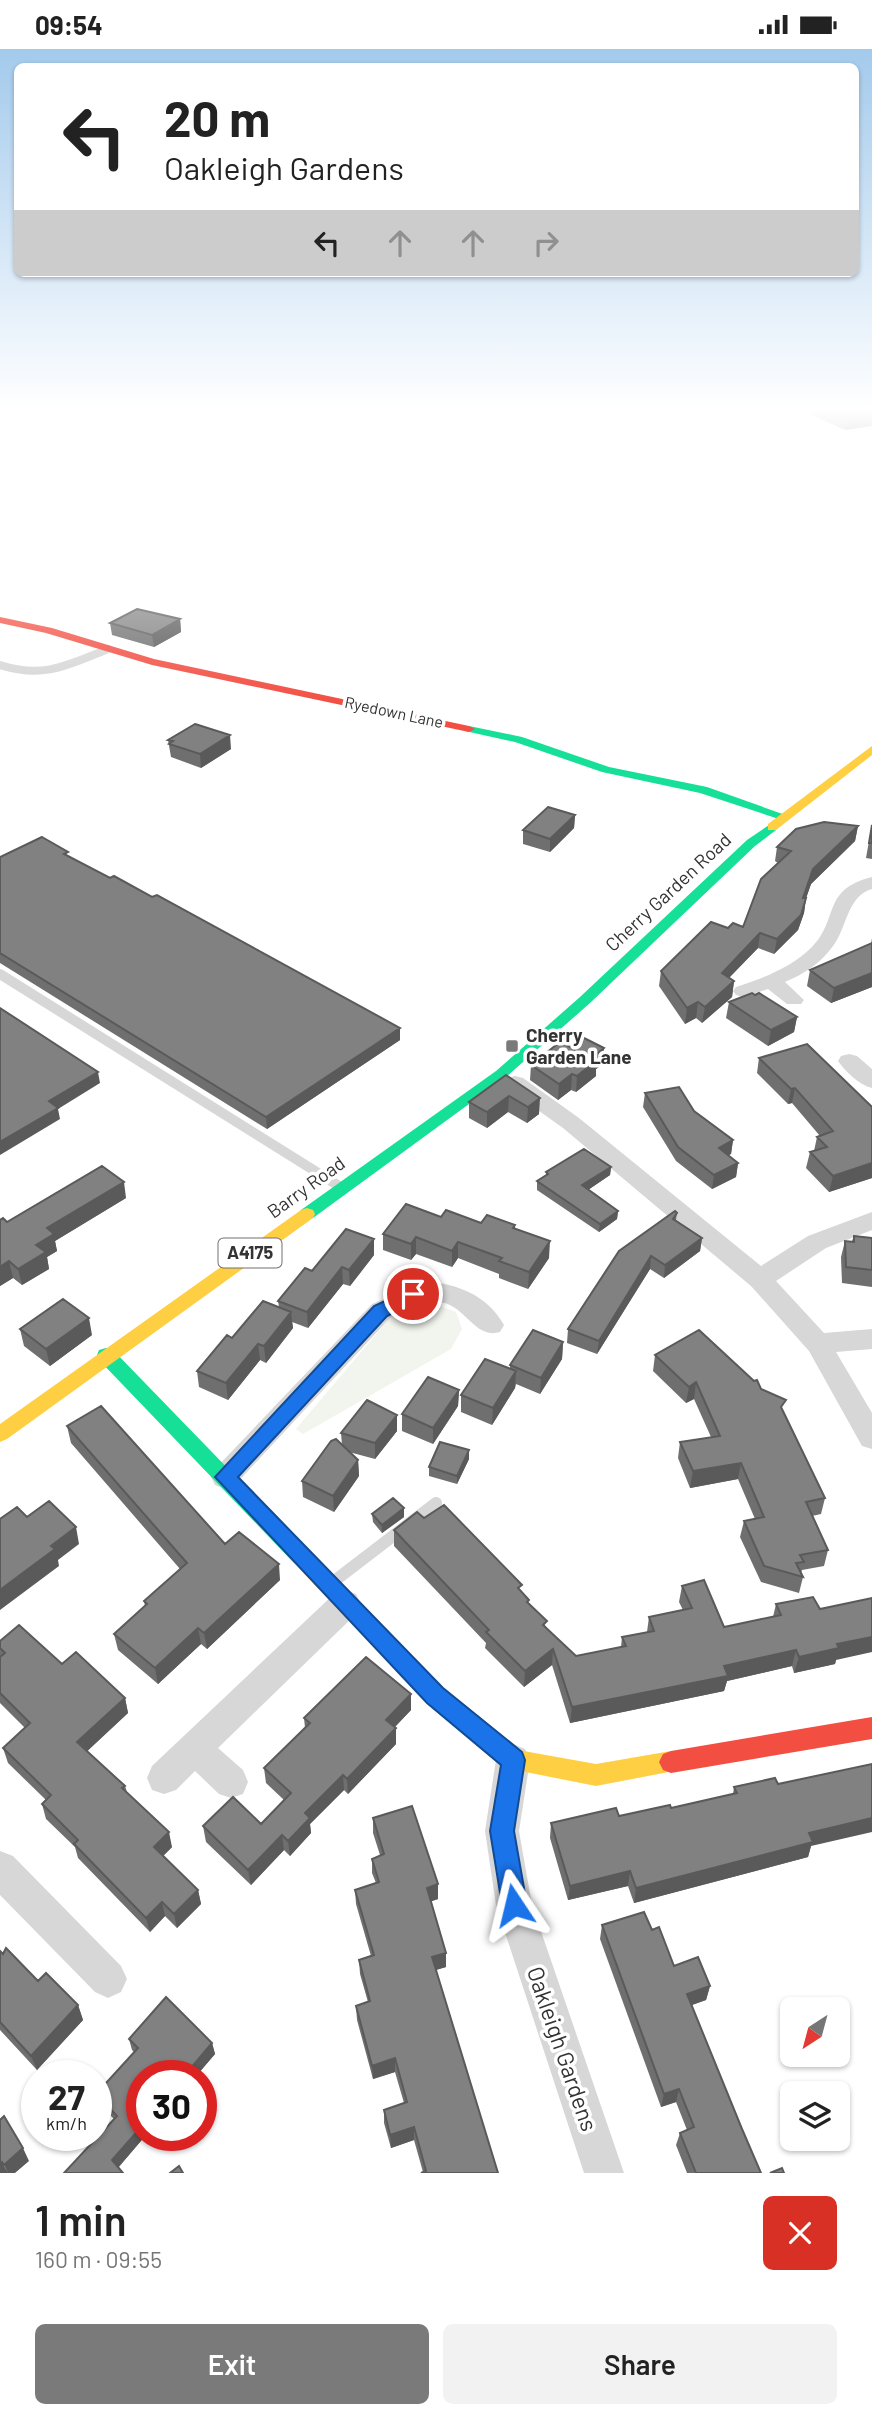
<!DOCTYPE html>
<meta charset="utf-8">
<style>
:root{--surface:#fff;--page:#f2f2f2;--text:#222;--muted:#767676;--accent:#7a7a7a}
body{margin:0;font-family:Barlow,sans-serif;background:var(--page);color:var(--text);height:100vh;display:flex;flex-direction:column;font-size:26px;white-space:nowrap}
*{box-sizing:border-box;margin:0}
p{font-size:23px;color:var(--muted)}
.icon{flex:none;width:38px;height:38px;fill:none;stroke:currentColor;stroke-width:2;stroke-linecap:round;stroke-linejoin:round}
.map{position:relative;height:2124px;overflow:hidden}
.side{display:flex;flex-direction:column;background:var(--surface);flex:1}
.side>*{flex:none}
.top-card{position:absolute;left:14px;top:14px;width:845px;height:214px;border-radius:10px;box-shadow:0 2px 5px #0004;background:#fff;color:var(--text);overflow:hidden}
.needle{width:46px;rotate:216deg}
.buttons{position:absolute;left:780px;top:1948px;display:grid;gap:14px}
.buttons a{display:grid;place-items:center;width:70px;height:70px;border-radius:10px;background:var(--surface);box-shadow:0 2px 5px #0004;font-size:35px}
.speed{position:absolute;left:21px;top:2011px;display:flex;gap:14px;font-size:35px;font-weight:700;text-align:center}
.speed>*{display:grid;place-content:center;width:91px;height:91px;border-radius:50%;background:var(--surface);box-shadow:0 2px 5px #0004;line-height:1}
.speed small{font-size:18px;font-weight:400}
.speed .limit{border:10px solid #d22;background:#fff;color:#111}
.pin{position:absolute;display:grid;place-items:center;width:60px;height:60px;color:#fff;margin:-30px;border:4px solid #fff;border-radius:50%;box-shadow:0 2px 7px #0007}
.me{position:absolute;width:77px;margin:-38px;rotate:350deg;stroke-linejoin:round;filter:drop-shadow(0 0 5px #0008)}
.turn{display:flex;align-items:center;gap:24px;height:147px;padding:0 35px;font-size:32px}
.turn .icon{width:91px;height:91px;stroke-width:2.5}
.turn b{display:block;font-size:49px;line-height:60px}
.lanes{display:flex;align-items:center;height:66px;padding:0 35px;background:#0003;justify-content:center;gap:35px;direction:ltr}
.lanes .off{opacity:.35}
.round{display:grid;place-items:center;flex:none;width:74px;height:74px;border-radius:10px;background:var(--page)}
.head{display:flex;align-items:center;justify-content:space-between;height:119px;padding:0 35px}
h1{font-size:42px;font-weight:600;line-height:52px}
.action{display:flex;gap:14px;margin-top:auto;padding:14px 35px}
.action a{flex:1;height:80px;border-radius:10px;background:var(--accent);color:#fff;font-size:28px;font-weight:600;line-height:80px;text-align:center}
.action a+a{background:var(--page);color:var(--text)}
.status{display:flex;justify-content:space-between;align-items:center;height:49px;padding:0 35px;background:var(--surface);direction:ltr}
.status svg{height:19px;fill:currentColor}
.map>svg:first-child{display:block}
.green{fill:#f1f5ed}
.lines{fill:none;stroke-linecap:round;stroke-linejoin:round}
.lane-far2{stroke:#d7d7d7;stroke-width:8}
.lane-far1{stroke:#d7d7d7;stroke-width:10}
.lane{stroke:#d7d7d7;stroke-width:12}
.street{fill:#d7d7d7;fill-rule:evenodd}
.fast{fill:#16e098;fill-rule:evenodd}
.slow{fill:#ffcf43;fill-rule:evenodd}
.jam{fill:#f24e42;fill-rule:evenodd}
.wall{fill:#6f6f6f}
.shaded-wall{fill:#5a5a5a}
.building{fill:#818181;stroke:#5a5a5a;stroke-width:2}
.route{fill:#1a73e8;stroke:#114b97;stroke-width:2}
.poi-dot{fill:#7a7a7a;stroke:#fff;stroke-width:2.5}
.labels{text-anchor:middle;stroke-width:7;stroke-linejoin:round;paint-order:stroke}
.far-street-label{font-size:16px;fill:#333;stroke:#fff}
.shield{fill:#fff;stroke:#707070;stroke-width:2}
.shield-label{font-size:18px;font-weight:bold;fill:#333}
.street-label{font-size:19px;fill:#333;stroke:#fff}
.poi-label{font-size:19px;font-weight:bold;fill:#333;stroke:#fff;text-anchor:start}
.near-street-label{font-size:23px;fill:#333;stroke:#fff}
</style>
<div class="status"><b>09:54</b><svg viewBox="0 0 49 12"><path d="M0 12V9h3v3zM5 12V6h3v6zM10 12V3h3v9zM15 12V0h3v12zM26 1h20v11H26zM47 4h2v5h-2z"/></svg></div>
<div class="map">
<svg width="872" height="2124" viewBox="0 0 872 2124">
<rect width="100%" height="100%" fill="#fff"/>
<path class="green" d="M434,1255L456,1263L462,1280L451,1300L303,1385L296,1380L389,1270L412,1258Z"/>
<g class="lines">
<path class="lane-far2" d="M0,616C44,630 68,616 108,600"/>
<path class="lane-far1" d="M0,925L339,1137"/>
<path class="lane" d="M333,1533L436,1454"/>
<path class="street" d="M872,828V840C847,847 847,879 833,897C821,914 804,925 785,933L804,951L801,955H787L768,940L743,948L736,946L733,942L736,938C763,929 791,919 812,898C840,869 821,841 872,828Z
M849,1005L857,1007L872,1020V1039C859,1036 846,1023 838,1012L841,1007Z
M515,1027L523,1029L579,1069L761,1217L808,1187L872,1163V1181L826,1199L776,1232L824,1284L872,1280V1300L836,1303L872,1364V1400L862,1397L809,1302L751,1237L563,1079L507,1039L504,1034L507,1029Z
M440,1234C467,1239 490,1251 504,1276L500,1283C474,1291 465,1254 438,1253C421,1253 406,1261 390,1269L235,1436L225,1440L215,1436L211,1428L215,1420L372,1255L403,1242Z
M345,1541L356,1545L361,1555L356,1565L218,1699L243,1721L248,1733L243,1745L231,1749L219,1745L195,1722L176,1741L164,1745L152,1741L147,1729L152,1717L334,1545Z
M513,1695L525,1700L530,1711L519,1782L532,1856L624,2124H584L496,1856L485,1782L496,1711L501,1700Z
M0,1802L13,1807L121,1917L127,1930L121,1943L108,1949L95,1943L0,1846Z"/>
<path class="fast" d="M469,677L522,688L609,718L707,738L791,768L785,772L700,744L602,723L515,693L465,682V678Z
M772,774L778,778L776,781L755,797L590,954L506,1028L313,1169H301L299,1165L301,1161L496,1022L580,948L747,791Z
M106,1299L113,1301L308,1502L311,1508L308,1514L301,1517L294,1514L99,1311L97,1306L99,1301Z"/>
<path class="slow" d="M872,697V706L776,781H768V775Z
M307,1159L313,1161L315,1165L313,1169L7,1390L0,1393V1375L301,1161Z
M301,1499L308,1502L443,1640L518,1701L596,1715L671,1702L679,1705L683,1713L679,1721L596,1737L505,1719L427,1654L294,1514L291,1508L294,1502Z"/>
<path class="jam" d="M0,568L52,579L154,610L469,677L475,680L469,683L152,616L46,584L0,574Z
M872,1668V1690L671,1724L663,1721L659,1713L663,1705L671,1702Z"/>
</g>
<path class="wall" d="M797,359H872V377L845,381Z
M180,570L181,583L154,598L112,586L110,574Z
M168,691L231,700L201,719L171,708Z
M575,766L574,779L550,803L523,795V781Z
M872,775V810L866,809Z
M858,777L855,792L811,835L806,849L804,864L798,881L774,905L758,899L729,929L734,932L732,948L702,974L696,969L685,975L659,937L661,922L728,879L743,878L778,814L775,812L777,798Z
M0,808H69L400,979V991L267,1080L0,914Z
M872,889V938L831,954L807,937L810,921L871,895Z
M729,953L797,968L794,983L768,997L726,969Z
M570,998L604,999L603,1015L596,1020V1027L576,1043L571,1041L558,1051L530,1031L531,1016Z
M759,1009L872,1058V1129L829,1143L806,1119L810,1103L814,1102L817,1088L820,1087L792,1054L788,1055L757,1024Z
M506,1026L539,1065L527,1074L508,1063L487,1079L469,1069V1053Z
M645,1044L694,1062L733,1091L731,1105L728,1106L738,1114L736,1128L712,1140L676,1112L643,1058Z
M611,1118L610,1126L588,1141L618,1162L617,1170L599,1183L537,1141V1132L546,1127V1123Z
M126,1149L55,1192L57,1202L47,1208L49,1220L22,1236L13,1229L0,1237L7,1173Z
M677,1164L676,1171L702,1189L700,1202L664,1229L650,1220L597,1305L567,1294L568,1280Z
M441,1168L481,1174L515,1176V1180L549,1209L528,1240L499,1229V1225L458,1209L452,1218L416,1205L411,1211L383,1201V1185Z
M854,1187L872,1189V1238L842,1234L841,1208L845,1192H852Z
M374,1206L350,1237L343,1235L308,1279L292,1273L293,1279L266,1314L260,1311L228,1351L199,1338L197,1322L232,1289L279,1258L278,1252L312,1222Z
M20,1280L92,1286L50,1317L24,1297Z
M563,1293L562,1310L540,1345L516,1335L515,1339L492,1376L461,1363V1346L510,1320V1316Z
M655,1306L761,1340L783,1363L825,1449L821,1465L812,1467L828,1501L824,1517L802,1521L801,1524L803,1528L799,1544L761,1533L740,1488L744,1472L755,1470L738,1430L690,1439L678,1409L680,1393L711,1388L694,1350L686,1354L653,1322Z
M459,1341L458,1357L433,1395L402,1382V1365Z
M67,1377L225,1495L280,1531L207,1600L201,1595L158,1635L118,1601L114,1585L145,1557L144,1552L180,1520L71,1394Z
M397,1382L375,1410L349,1403L358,1411L359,1427L334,1463L303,1448L302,1432L342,1396L341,1384Z
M469,1410L457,1435L429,1427V1418Z
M372,1465L404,1468L382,1484L373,1473Z
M424,1469L521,1543L547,1579L576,1607L621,1598L622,1588L647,1583L649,1568L683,1561L679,1553L682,1537L724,1578L773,1568L776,1555L836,1611L835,1615L794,1624L792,1617L727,1632L724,1642L570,1674L552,1616L524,1638L485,1599L486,1594L394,1497V1481Z
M0,1592L62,1615L125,1649L128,1664L87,1702L125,1737L127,1743L172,1798L163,1807L198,1841L201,1855L177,1879L165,1867L150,1883L78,1809L75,1798L46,1770L42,1755L46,1751L8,1714L3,1699L25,1679L0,1654Z
M411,1661L395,1678L396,1695L348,1745L344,1741L310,1775L311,1784L290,1807L284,1801L251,1836L206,1793L203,1777L261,1775L284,1751L266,1734L264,1719L305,1679L304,1669Z
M778,1735L811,1797L808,1808L634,1854L628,1837L568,1851L550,1789L551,1774L619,1767L671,1759L733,1745L734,1738Z
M373,1769L438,1835V1850L431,1852L446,1918L436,1921L498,2124L423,2123L414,2091L391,2099L384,2074V2061L404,2054L395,2023L373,2030L357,1971L356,1957L368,1953L360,1925L359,1911L371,1907L356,1855L355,1841L376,1834L372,1824V1810L380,1806L373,1784Z
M602,1876L652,1881L674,1917L710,1937L706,1951L691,1956L742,2080L761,2124H687L676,2096L680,2084L687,2081L676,2053L661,2058L600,1890Z
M0,1902L38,1932L78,1956L83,1971L37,2021L0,1981Z
M129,1990L212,1994L215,2005L197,2026H142L146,2086L118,2119L64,2124L114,2070L100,2056L96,2045L134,2003L132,2001Z"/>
<path class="shaded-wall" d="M872,362V377L845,381L847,367Z
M180,570L181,583L154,598L152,586Z
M230,686L231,700L201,719L200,705Z
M575,766L574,779L550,803V790Z
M858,777L855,792L811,835L801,864L803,849L813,820Z
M806,849L804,864L798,881L774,905L777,890Z
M760,884L758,899L719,939L722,924Z
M872,924V938L831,954L834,939Z
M734,932L732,948L702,974L705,958Z
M698,953L696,969L685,975L687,959Z
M797,968L794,983L768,997L771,981Z
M400,979V991L267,1080L266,1068Z
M604,999L603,1015L596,1020V1027L576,1043L577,1027L592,1009Z
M98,1023L100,1034L58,1060L60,1070L0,1106V1093L49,1052Z
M572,1025L571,1041L558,1051L559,1035Z
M795,1039L792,1054L788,1055L791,1040Z
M509,1047L508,1063L487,1079V1063Z
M540,1049L539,1065L527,1074L528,1058Z
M733,1091L731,1105L717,1112L719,1099Z
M738,1114L736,1128L712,1140L714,1126Z
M872,1114V1129L829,1143L833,1127Z
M611,1118L610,1126L582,1145V1136Z
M124,1133L126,1149L55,1192L57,1202L47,1208L49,1220L22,1236L18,1220L36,1196L47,1179Z
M618,1162L617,1170L599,1183L600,1175Z
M416,1188V1205L411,1211V1195Z
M702,1189L700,1202L664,1229L665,1216Z
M374,1190V1206L350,1237L349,1221Z
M550,1192L549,1209L528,1240L529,1223Z
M458,1193V1209L452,1218V1202Z
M651,1207L650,1220L597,1305L599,1292Z
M9,1212L13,1229L0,1237V1218Z
M342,1218L343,1235L308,1279L307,1263Z
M291,1263L293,1279L266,1314L264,1297Z
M89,1269L92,1286L50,1317L46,1300Z
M563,1293L562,1310L540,1345L541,1329Z
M258,1295L260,1311L228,1351L226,1334Z
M516,1322L515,1339L492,1376L493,1359Z
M696,1333L694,1350L686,1354L689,1338Z
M459,1341L458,1357L433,1395V1379Z
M397,1366V1382L375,1410V1394Z
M469,1401V1410L457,1435V1427Z
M358,1411L359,1427L334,1463L333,1447Z
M741,1414L738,1430L690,1439L693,1422Z
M404,1459V1468L382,1484V1476Z
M76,1478L79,1495L58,1511L59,1517L0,1561V1541L51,1497Z
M279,1515L280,1531L207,1600L204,1584Z
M198,1579L201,1595L158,1635L155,1619Z
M872,1588V1603L836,1611L835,1615L794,1624L799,1608L837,1595Z
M553,1600L552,1616L524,1638L525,1622Z
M796,1601L792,1617L727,1632L724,1642L570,1674L572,1658L724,1617Z
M411,1645V1661L386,1687V1671Z
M125,1649L128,1664L81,1708L77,1693Z
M396,1679V1695L348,1745L347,1730Z
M343,1726L344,1741L310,1775L311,1784L290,1807L288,1792L305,1764Z
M872,1769V1783L811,1797L808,1808L634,1854L636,1839L809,1784Z
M169,1783L172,1798L158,1812L154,1798Z
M282,1786L284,1801L251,1836L248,1821Z
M630,1822L628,1837L568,1851L570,1837Z
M438,1835V1850L427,1854V1839Z
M198,1841L201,1855L177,1879L174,1865Z
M162,1853L165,1867L150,1883L146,1869Z
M446,1904V1918L432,1922V1908Z
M710,1937L706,1951L684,1959L687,1945Z
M78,1956L83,1971L37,2021L31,2007Z
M212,1994L215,2005L197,2026H185Z
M395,2009V2023L373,2030L372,2017Z
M679,2040L676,2053L661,2058L664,2045Z
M142,2077V2086H146L116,2121L112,2111Z
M414,2078V2091L391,2099L390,2086Z
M23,2099L29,2112L15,2124H8L4,2116Z
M2,2113L8,2124H0V2115Z"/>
<path class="building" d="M830,359H872V362L847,367Z
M137,560L180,570L152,586L110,574Z
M195,675L230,686L200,705L169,695L173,692L168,691Z
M548,758L575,766L550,790L523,781Z
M824,773L858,777L813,820L803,849H806L801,866L777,890L760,884L722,924L734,932L705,958L698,953L687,959L661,922L711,873L728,879L733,874L743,878L761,830L791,802L777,798L796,780Z
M872,776V794H869Z
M42,788L68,803L64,805L110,829L114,827L152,848L157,846L400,979L266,1068L0,904V808Z
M872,894V924L834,939L810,921Z
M752,944L755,946L759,944L797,968L771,981L729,953Z
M0,959L98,1023L49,1052L58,1059L0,1093Z
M582,988L604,999L592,1009L597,1011L577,1027L572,1025L559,1035L531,1016L560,993L570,998Z
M807,995L872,1058V1114L833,1127L810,1103L827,1098L817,1088L833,1082L795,1039L791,1040L759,1009Z
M506,1026L540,1049L528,1058L509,1047L487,1063L469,1053Z
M679,1038L694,1062L733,1091L719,1099L738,1114L714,1126L678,1098L645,1044Z
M584,1100L611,1118L582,1136L618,1162L600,1175L537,1132L548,1125L546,1123Z
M102,1117L124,1133L47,1179L54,1185L36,1196L46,1203L18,1220L9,1212L0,1218V1171L3,1169L7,1173Z
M406,1155L441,1168L446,1161L481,1174L487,1166L515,1176L513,1179L550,1192L529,1223L499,1212L502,1209L458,1193L452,1202L416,1188L411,1195L383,1185Z
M675,1162L677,1164L673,1170L702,1189L665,1216L651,1207L599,1292L568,1280L619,1202Z
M346,1180L374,1190L349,1221L342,1218L307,1263L278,1252L305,1219L312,1222Z
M854,1187L872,1189V1221L846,1218L845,1192L854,1193Z
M63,1250L89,1269L46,1300L20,1280Z
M263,1252L291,1263L264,1297L258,1295L226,1334L197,1322L227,1286L232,1289Z
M533,1281L563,1293L541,1329L510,1316Z
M699,1281L754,1332L757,1331L761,1340L786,1351L781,1358L825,1449L806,1453L828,1501L800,1506L804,1513L796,1514L803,1528L764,1517L744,1472L764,1468L741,1414L693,1422L680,1393L720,1387L696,1333L689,1338L655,1306Z
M485,1310L516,1322L493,1359L461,1346Z
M428,1328L459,1341L433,1379L402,1365Z
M367,1351L397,1366L375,1394L341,1384Z
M101,1357L225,1495L239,1483L279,1515L204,1584L198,1579L155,1619L114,1585L147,1555L144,1552L187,1514L67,1377Z
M336,1390L358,1411L333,1447L302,1432L331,1392Z
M440,1393L469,1401L457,1427L429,1418Z
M393,1449L404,1459L382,1476L372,1465Z
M49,1452L76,1478L51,1497L55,1500L0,1541V1470L17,1458L27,1468Z
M444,1456L522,1536L518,1539L529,1551L527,1553L547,1572L543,1576L576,1607L626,1597L622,1588L654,1582L649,1568L692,1559L682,1537L704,1531L724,1578L781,1566L776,1555L813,1548L820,1560L872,1549V1588L837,1595L839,1599L799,1608L796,1601L724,1617L728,1627L572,1658L553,1600L525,1622L486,1583L489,1581L394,1481L417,1463L424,1469Z
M19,1576L62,1615L76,1603L125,1649L77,1693L125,1737L122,1739L169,1783L154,1798L198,1841L174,1865L162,1853L146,1869L74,1795L78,1791L42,1755L51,1746L3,1699L30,1674L0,1644V1608L5,1604L0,1599V1592Z
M366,1608L411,1645L386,1671L396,1679L347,1730L343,1726L305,1764L310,1769L288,1792L282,1786L248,1821L203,1777L233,1748L261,1775L291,1744L264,1719L310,1674L304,1669Z
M872,1715V1769L809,1784L813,1793L636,1839L630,1822L570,1837L551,1774L616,1759L619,1767L670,1756L671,1759L737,1744L734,1738L775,1729L778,1735Z
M412,1757L438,1835L427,1839L446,1904L432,1908L498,2124H421L426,2122L414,2078L390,2086L384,2061L407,2053L395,2009L372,2017L356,1957L370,1952L359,1911L374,1906L355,1841L379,1833L372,1810L384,1805L373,1769Z
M644,1863L652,1881L659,1878L674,1917L698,1908L710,1937L687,1945L742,2080L761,2124H696L680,2084L694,2078L679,2040L664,2045L602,1876Z
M6,1899L38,1932L46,1924L78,1956L31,2007L0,1973V1902L3,1905Z
M166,1948L212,1994L185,2026H142V2077L112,2111L123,2124H64L117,2067L96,2045L138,1999L129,1990Z
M4,2067L23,2099L4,2116L2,2113L0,2115V2071Z
M179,2117L183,2124H170Z
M782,2119L784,2124H770Z"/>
<linearGradient id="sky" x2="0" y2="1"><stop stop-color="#a3caec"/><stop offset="0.55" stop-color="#fff"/><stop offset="1" stop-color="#fff" stop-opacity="0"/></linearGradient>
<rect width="872" height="656" fill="url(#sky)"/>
<path class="route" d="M413,1239L420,1241L422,1245L420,1250L387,1267L238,1428L443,1639L522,1703L525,1711L514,1782L527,1856L523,1865L514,1869L505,1865L502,1856L490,1782L501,1716L427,1654L215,1428L374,1257Z"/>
<rect class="poi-dot" x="505" y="990" width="14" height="14" rx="3.5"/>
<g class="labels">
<g class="far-street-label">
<text transform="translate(394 663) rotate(12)" y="6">Ryedown Lane</text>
</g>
<rect class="shield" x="218.5" y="1189.5" width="63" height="29" rx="5"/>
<g class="shield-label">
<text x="250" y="1210">A4175</text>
</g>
<g class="street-label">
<text transform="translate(668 843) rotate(-43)" y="7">Cherry Garden Road</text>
<text transform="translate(306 1138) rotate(-36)" y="7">Barry Road</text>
</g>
<g class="poi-label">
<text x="526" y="993">Cherry<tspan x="526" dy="22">Garden Lane</tspan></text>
</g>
<g class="near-street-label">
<text transform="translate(562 2000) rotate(71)" y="8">Oakleigh Gardens</text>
</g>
</g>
</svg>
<div class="buttons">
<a><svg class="needle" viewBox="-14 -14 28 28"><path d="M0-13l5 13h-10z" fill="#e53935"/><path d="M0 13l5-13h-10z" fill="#767676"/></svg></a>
<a><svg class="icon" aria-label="layers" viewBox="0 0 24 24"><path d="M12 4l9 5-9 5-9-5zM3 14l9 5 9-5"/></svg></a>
</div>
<div class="speed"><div>27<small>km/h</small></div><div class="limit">30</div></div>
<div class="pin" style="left:413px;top:1245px;background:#d93025"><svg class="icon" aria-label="arrive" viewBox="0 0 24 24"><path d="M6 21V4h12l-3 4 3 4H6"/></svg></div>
<svg class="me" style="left:514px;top:1856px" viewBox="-20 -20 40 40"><path d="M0-17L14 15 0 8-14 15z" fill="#1a73e8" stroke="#fff" stroke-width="4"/></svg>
<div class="top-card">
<div class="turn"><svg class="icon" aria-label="left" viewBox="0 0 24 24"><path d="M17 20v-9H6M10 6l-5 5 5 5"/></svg><div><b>20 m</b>Oakleigh Gardens</div></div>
<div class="lanes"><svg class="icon" aria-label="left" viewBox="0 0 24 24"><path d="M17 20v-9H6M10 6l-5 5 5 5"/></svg><svg class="icon off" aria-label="ahead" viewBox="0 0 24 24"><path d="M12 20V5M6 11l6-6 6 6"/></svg><svg class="icon off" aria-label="ahead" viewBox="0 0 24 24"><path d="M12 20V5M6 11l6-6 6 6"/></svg><svg class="icon off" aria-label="right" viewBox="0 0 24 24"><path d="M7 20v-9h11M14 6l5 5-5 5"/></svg></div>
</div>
</div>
<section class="side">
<div class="head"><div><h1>1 min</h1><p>160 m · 09:55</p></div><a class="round" style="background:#d93025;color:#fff"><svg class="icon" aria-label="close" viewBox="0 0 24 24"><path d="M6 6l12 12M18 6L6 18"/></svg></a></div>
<div class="action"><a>Exit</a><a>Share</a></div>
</section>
